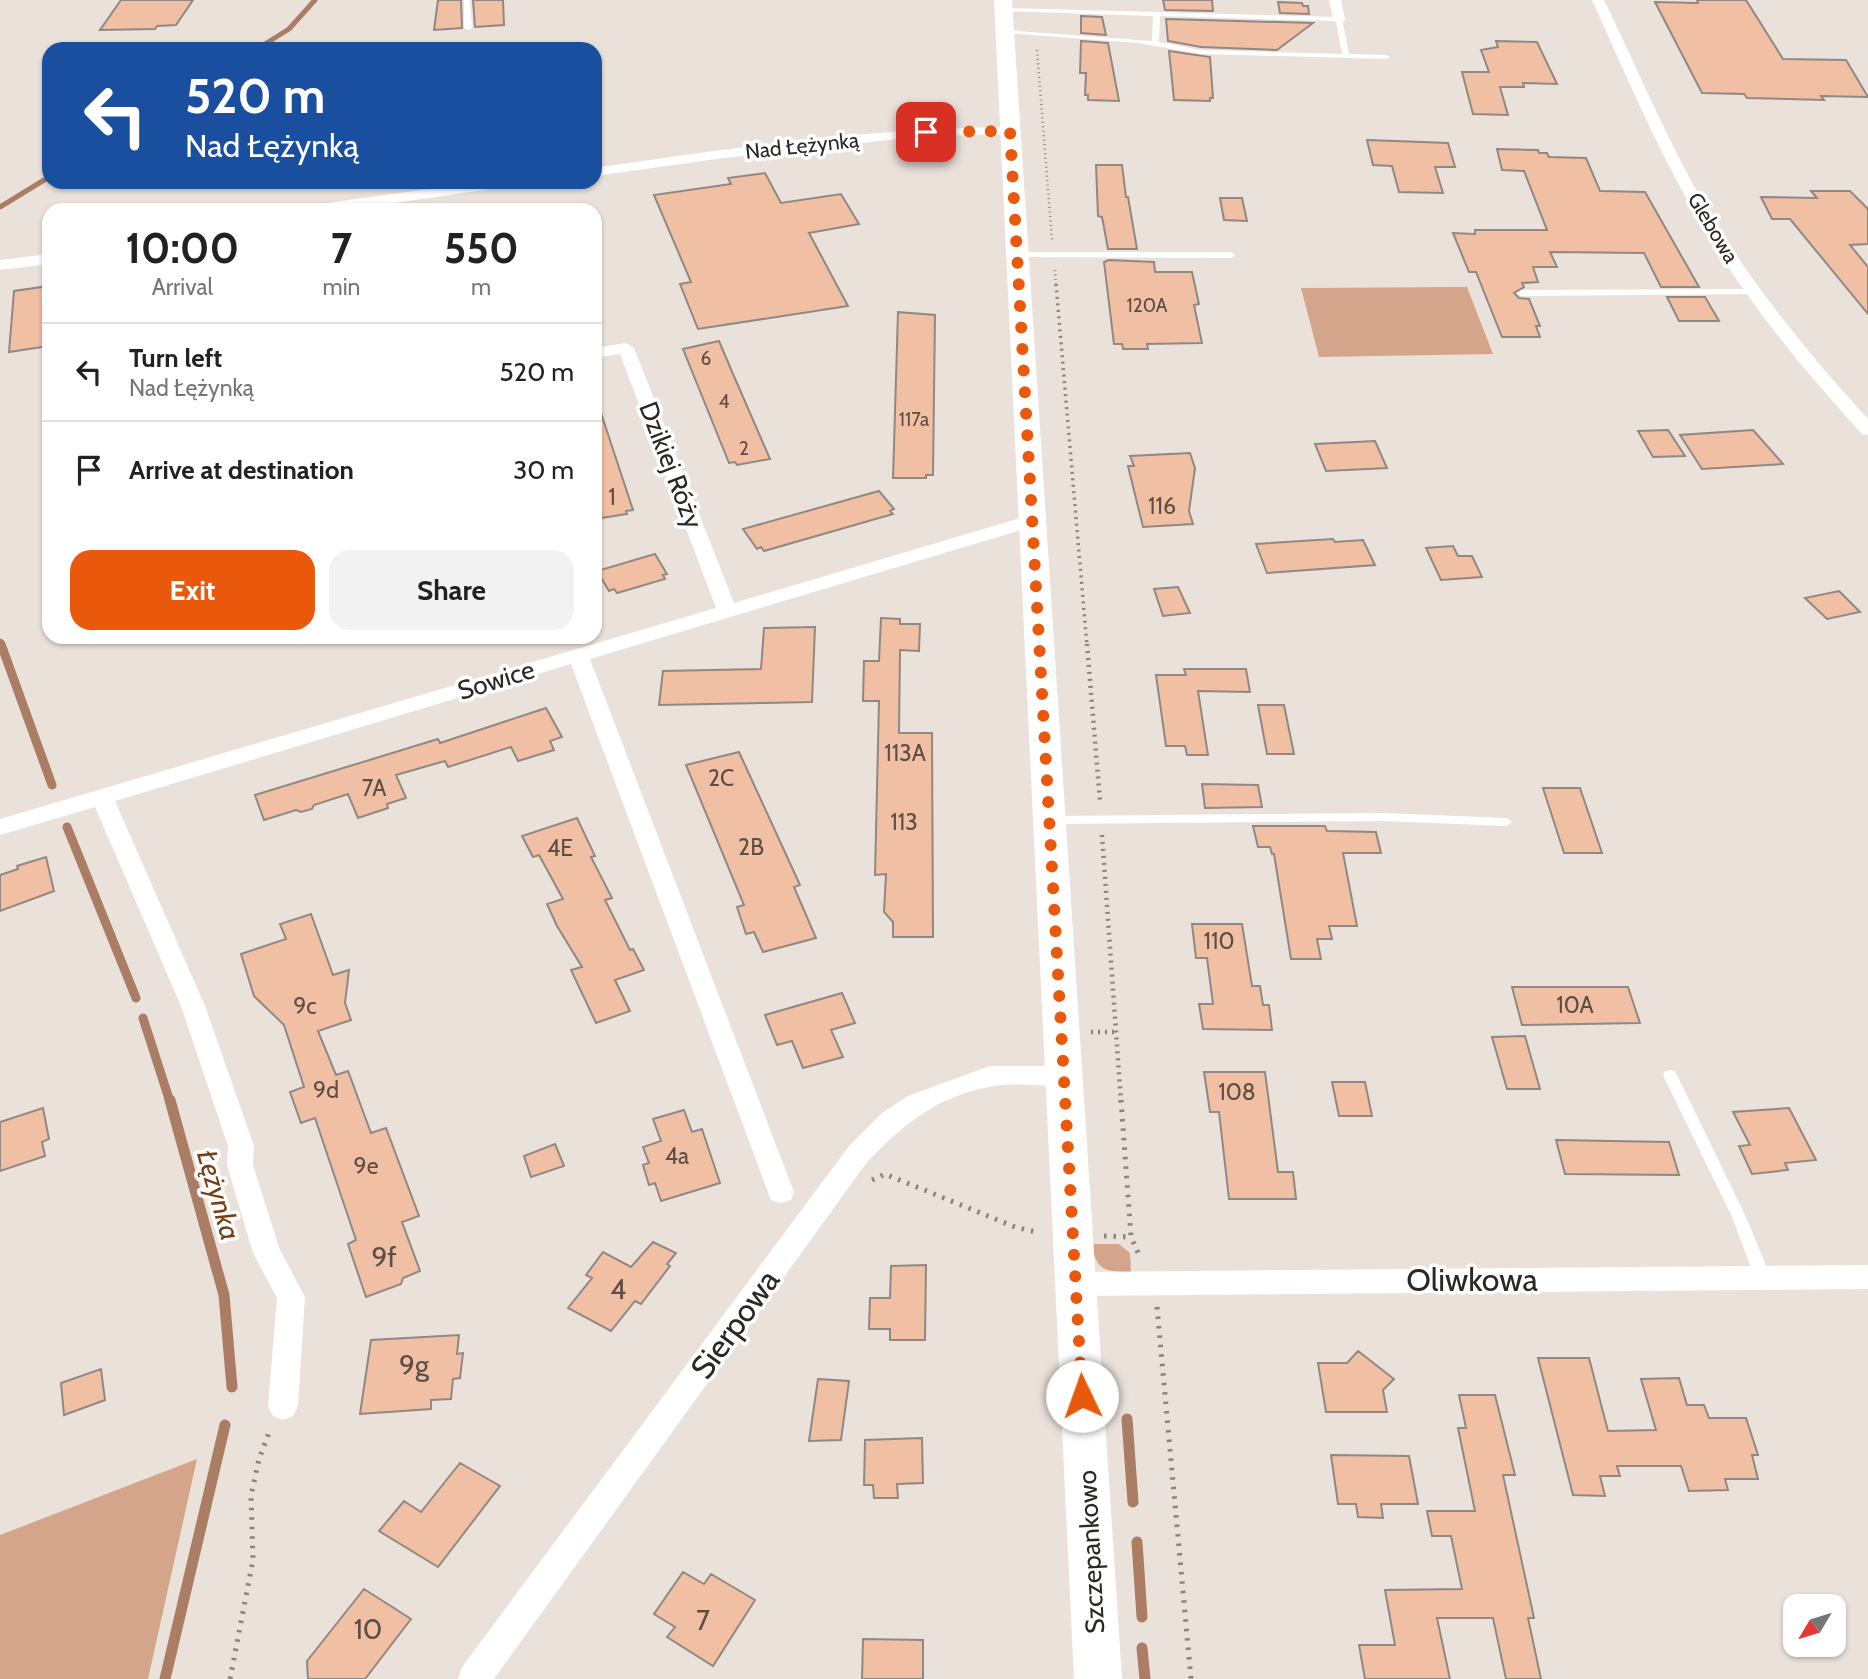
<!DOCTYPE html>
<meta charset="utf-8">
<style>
:root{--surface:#fff;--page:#f2f2f2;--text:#222;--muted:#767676;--line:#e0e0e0;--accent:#ea580c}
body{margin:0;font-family:Cabin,sans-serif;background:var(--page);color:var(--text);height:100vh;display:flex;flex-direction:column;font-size:26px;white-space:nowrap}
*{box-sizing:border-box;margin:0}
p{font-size:23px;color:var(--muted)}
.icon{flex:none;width:38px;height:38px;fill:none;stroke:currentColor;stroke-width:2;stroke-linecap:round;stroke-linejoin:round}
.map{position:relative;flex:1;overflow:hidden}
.drawer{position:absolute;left:42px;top:203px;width:560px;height:441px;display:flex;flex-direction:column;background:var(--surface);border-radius:21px;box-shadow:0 2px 5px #0004}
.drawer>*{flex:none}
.top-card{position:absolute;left:42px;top:42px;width:560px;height:147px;border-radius:21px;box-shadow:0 2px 5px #0004;background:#1a4fa0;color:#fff;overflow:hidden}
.needle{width:46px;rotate:232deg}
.controls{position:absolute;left:1783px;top:1594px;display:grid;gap:14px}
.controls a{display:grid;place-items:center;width:63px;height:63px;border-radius:14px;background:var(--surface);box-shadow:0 2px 5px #0004;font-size:35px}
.pin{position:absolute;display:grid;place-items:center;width:60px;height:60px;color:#fff;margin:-30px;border-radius:14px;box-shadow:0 4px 10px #0006}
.me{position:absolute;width:77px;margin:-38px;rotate:357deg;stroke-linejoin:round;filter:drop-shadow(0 0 5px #0008)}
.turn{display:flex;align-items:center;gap:24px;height:147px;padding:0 28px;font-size:32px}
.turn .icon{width:91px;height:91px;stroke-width:2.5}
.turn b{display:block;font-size:49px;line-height:60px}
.eta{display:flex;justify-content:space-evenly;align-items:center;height:119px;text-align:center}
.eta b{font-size:42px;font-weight:800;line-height:49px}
.cta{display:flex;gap:14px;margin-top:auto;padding:14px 28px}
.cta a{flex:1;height:80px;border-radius:21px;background:var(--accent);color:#fff;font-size:28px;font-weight:800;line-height:80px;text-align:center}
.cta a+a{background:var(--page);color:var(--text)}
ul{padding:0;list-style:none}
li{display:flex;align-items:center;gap:21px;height:98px;padding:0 28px;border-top:2px solid var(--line)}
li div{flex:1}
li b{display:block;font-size:26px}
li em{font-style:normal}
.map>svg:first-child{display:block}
.green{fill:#d4a58b}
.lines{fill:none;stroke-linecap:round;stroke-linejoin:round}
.stream-far3{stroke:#aa7d64;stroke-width:5}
.stream-far2{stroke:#aa7d64;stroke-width:7}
.stream-far1{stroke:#aa7d64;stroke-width:9}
.stream{stroke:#aa7d64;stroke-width:11}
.building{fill:#f0bfa4;stroke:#918883;stroke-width:2}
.path-far3{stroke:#8a837f;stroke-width:2.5;stroke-dasharray:1 3.5;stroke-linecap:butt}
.path-far2{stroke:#8a837f;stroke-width:3.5;stroke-dasharray:2 4.5;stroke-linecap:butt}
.path-far1{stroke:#8a837f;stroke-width:4.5;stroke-dasharray:2 5;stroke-linecap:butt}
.path{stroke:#8a837f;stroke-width:5;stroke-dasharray:2.5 7;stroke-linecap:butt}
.lane{fill:#fff;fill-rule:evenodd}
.street{fill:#fff;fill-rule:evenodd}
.secondary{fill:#fff;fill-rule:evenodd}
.route{stroke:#ea580c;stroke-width:12;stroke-dasharray:0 21.6}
.labels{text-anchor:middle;stroke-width:7;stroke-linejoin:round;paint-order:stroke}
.far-number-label{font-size:19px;fill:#5c4d45}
.far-street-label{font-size:21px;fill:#2a2725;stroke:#fff}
.number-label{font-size:23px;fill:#5c4d45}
.street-label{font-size:26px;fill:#2a2725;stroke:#fff}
.water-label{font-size:28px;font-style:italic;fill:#773c14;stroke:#fff}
.near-number-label{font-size:28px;fill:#5c4d45}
.near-street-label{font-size:32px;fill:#2a2725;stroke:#fff}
</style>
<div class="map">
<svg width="1868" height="1679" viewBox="0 0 1868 1679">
<rect width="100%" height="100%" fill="#ebe1db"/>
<path class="green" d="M1467,287L1493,354L1319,357L1301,288Z
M1091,1244H1119L1130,1253L1131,1272C1105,1272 1097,1271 1091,1244Z
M197,1459L148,1679H0V1535Z"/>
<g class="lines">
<path class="stream-far3" d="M257,49L289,29L315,0
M0,207L49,177"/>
<path class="stream-far2" d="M0,642L1,646"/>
<path class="stream-far1" d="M1,644L52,785
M67,827L136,998
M143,1018L170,1102"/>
<path class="stream" d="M170,1100L224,1295L232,1387
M1127,1419L1133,1502
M1137,1542L1142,1617
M1142,1648L1145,1679
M165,1679L225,1425"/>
</g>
<path class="building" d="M121,0H193L176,25L157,26L155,29L100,30Z
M438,0H461L462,28L434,30Z
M473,0H503L504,25L475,27Z
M1163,0H1212L1213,11L1165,10Z
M1697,0H1746L1783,59L1846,60L1868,97L1821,96L1824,100L1747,98L1744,94L1702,93L1655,2L1698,3Z
M1278,2L1302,3L1303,6H1308L1309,14L1280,13Z
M1081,16L1102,17L1106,35L1081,33Z
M1166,19L1313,23L1277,50L1201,47L1168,41Z
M1081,41L1108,43L1119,101L1088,100V95H1085L1086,73H1080Z
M1496,41L1537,42L1557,84L1523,83L1524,87H1500L1508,115L1473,114L1462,72H1489L1481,50L1498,47Z
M1169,51L1210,57L1213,98H1210V101L1174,100Z
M1367,140L1448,143L1455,167H1435L1443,193L1399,192L1392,166L1373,165Z
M1497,149L1538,150L1539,153H1547L1549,157L1586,158L1600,191L1645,192L1699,287H1661L1644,253L1550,252L1557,267H1533L1538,282L1522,283L1524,287L1514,293L1519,298L1529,299L1540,326H1536L1540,337H1502L1476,272H1469L1453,233L1475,234V230H1547L1524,171L1502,170Z
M1096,165H1122L1126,197H1128L1137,249H1108L1102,217L1098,216Z
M765,173L781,203L841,194L859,224L809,233L848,306L698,329L680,284L691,282L654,195L731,184L728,178Z
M1811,191H1850L1868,209V244L1850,245L1868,267V314L1790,219H1772L1761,197L1817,198Z
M1220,198H1242L1247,221L1224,220Z
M1109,260L1154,262L1155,272H1192L1199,304L1194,305L1202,343L1147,344L1148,349H1123L1122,344H1114L1104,262Z
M49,286V346L9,352L14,291Z
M1667,297H1705L1719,321H1679Z
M898,312L935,315L933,475H926V478H893Z
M719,341L730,367L770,459L737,465L735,462L729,463L683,349Z
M599,407L633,510L626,511L627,514L595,519V408Z
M1668,430L1685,456L1653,457L1638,431Z
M1753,430L1783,464L1702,469L1680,435Z
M1375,441L1387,468L1326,471L1315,444Z
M1190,453L1195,468L1189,511L1193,524L1143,527L1128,466H1134L1130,456Z
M879,491L894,509L890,511L893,514L764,551L761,547L757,549L743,529Z
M1333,539L1335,542L1363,540L1375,565L1267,573L1256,544Z
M1453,546L1458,556H1472L1482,577L1441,580L1426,548Z
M655,554L667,574L663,575L665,579L617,593L614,589L609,591L597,571Z
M1178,587L1190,613L1163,616L1154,589Z
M1839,591L1860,612L1827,619L1805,598Z
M881,618L900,619V624H920L919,651L900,650L899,733H932L933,937H893V922L884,912L886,874L875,875L879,701H863L864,661H879Z
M815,627L812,702L659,705L663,671L761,669L764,628Z
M1184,669H1246L1250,692L1198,691L1208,755H1187L1185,746H1166L1156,675H1186Z
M1258,705H1284L1294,754H1267Z
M546,708L562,737L550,741L554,750L518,761L511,747L448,767L445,761L396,775L406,798L387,804L388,808L358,818L348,794L314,805L312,809L301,812L296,810L264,820L255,795L438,739L440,743Z
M739,752L800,885L794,887L816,938L763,952L754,932L746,934L737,907L744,905L686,765Z
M1202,784L1258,785L1262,807L1205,808Z
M1543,788H1580L1602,853H1564Z
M577,818L595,856L591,857L612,898L605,900L630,950L633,949L644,970L615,980L630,1011L596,1023L571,970L582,967L557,926L547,904L563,899L539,855L533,857L522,836Z
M1253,826H1325L1327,831L1376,832L1381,853H1343L1357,926H1329L1332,939H1317L1321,959H1291L1274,854H1272L1270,847H1258Z
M46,857L54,891L0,911V875L18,869L17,866Z
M311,914L333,975L349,970L345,1003L351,1020L318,1031L336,1075L348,1071L371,1133L386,1128L419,1216L402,1222L420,1271L403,1278L401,1284L366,1297L348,1244L356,1240L315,1118L301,1123L290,1092L304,1087L284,1025L254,996L241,954L286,939L280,924Z
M1192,924H1242L1252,986H1260L1263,1005H1269L1272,1030L1203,1029L1199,1004H1213L1207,958H1196Z
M1512,987H1628L1640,1023L1522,1025Z
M842,993L855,1023L831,1030L843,1057L803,1068L792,1041L777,1045L765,1015Z
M1525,1036L1540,1089H1507L1492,1037Z
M1204,1072H1265L1278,1172H1293L1296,1199H1229L1219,1112H1210Z
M1332,1082H1365L1372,1116H1339Z
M43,1108L49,1139L42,1142L45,1156L0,1171V1122Z
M1789,1108L1816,1160L1785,1163L1788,1170L1752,1174L1739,1146L1750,1145L1733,1112Z
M684,1110L692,1132L702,1129L720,1183L661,1201L655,1183L649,1185L643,1165L649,1163L643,1147L661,1141L653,1119Z
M1556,1140L1669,1142L1679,1175L1565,1174Z
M555,1144L564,1166L531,1177L524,1156Z
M653,1242L676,1253L667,1264L670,1266L641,1304L635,1301L611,1331L568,1308L592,1278L586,1275L603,1252L631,1267Z
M926,1265L925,1340H890V1329H869L870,1298H890L891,1266Z
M459,1335L457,1354L463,1353L460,1378L453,1379L451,1399L431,1400V1409L360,1414L371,1340Z
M1358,1351L1394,1379L1383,1390L1387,1412H1326L1318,1363H1347Z
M1538,1358H1589L1608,1431L1656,1430L1641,1379L1679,1378L1687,1405H1704L1709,1418H1746L1758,1455H1752L1758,1479H1725L1728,1490L1689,1491L1681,1466H1617L1620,1476H1600L1605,1496L1573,1495Z
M101,1369L105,1400L64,1415L61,1383Z
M818,1379L849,1381L841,1440L809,1441Z
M1459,1395H1495L1515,1475H1503L1534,1618H1528L1541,1679H1506L1493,1618H1437L1450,1679H1365L1359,1645H1395L1385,1590L1462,1589L1451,1536H1432L1427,1511H1475L1458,1428H1466Z
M922,1438L923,1483L897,1484L898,1498H874L873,1485H864L865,1440Z
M1331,1455L1409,1456L1418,1504H1381L1383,1518L1358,1517L1356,1504H1338Z
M460,1463L500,1486L438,1567L379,1531L404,1501L421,1512Z
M683,1572L704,1584L711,1574L755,1600L713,1666L667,1637L675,1627L654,1614Z
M364,1589L411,1619L365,1679H308L307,1661Z
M863,1639L923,1640V1679H862Z"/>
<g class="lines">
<path class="path-far3" d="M1037,50L1052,240
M1055,270L1056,285"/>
<path class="path-far2" d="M1056,284L1087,646"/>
<path class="path-far1" d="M1087,644L1100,801
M1102,835L1121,1102
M1091,1032H1115"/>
<path class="path" d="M1121,1100L1131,1237L1140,1257
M872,1180L885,1174L1015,1227L1040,1233
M1104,1236L1131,1237
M1157,1307L1191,1679
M230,1679L253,1560L251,1496L259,1459L270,1430"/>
<path class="lane" d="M464,0H470L472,28L468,30L464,28Z
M1004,8L1339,17L1342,19L1349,54L1386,55L1390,57L1386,59L1201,54L1138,43L1005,33L1001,31L1003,30L1152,41L1153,16L1002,11V9ZM1160,16L1336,21L1342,54L1201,50L1159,42Z
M1014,252H1231L1235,255L1231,258L1017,257L1013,254Z
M1753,289L1756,290V294L1521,296L1517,293L1521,290Z
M1383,813L1506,818L1512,822L1506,826L1383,821L1051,824L1045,820L1051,816Z
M1670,1070L1675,1071L1677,1075L1746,1217L1771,1278L1768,1283L1763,1285L1758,1283L1755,1278L1732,1217L1663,1075L1665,1071Z"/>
<path class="street" d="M1329,0H1341L1345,19L1344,22H1334Z
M1592,0H1604C1639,72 1670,147 1711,216C1756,289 1810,356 1868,419V435L1862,434C1799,365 1740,293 1694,212C1655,144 1624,71 1592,0Z
M1010,127L1017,131L1015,134L926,136L724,158L595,176V168C733,148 871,128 1010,127Z
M480,182H519L512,186L345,210H304L312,205Z
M49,254V264L0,270V260Z
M626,343L634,348L734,603L1024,517H1038L1040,521L1038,525L590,659L794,1192L791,1200L781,1203L771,1200L768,1192L571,664L115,801L205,1006L254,1146L253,1165L280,1250L305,1297L298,1406L293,1416L283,1420L273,1416L268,1406L277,1298L253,1253L227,1165L228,1146L181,1006L95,807L0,835V819L716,608L620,354L595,358V348Z
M990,1066H1064L1073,1069L1077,1076L1073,1083L1064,1086C1040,1086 1012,1082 989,1087C936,1097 903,1125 867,1162L494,1679H458L462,1667L849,1146L882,1113L908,1096Z
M1868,1265V1289L1077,1296L1067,1293L1063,1284L1067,1275L1077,1272Z"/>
<path class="secondary" d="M994,0H1012L1122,1679H1074Z"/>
</g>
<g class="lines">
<path class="route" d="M926,132L1010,131L1082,1396"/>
</g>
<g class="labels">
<g class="far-number-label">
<text x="1147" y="312">120A</text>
<text x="706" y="365">6</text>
<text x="724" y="408">4</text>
<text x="914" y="426">117a</text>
<text x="744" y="455">2</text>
</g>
<g class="far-street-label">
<text transform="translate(802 146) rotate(-6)" y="7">Nad Łężynką</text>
<text transform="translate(1713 228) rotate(59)" y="7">Glebowa</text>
</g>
<g class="number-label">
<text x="612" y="505">1</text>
<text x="1162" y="514">116</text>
<text x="905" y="761">113A</text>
<text x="721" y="786">2C</text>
<text x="374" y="796">7A</text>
<text x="904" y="830">113</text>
<text x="751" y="855">2B</text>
<text x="560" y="856">4E</text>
<text x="1219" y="949">110</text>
<text x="1575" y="1013">10A</text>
<text x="305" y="1014">9c</text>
<text x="326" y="1098">9d</text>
<text x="1237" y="1100">108</text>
<text x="677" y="1164">4a</text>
<text x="366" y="1174">9e</text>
</g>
<g class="street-label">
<text transform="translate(671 465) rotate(69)" y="9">Dzikiej Róży</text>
<text transform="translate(496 680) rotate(-17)" y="9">Sowice</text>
<text transform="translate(1091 1552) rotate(-93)" y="9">Szczepankowo</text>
</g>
<g class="water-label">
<text transform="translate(219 1195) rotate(74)" y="10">Łężynka</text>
</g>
<g class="near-number-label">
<text x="384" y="1267">9f</text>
<text x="618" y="1299">4</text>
<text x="414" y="1375">9g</text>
<text x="703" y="1630">7</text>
<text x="368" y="1639">10</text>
</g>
<g class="near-street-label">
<text x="1472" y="1291">Oliwkowa</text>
<text transform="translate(735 1324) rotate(-54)" y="11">Sierpowa</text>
</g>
</g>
</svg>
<div class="controls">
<a><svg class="needle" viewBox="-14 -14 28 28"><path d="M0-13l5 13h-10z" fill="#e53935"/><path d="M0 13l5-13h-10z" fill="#767676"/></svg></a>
</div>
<div class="pin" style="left:926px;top:132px;background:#d93025"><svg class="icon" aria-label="arrive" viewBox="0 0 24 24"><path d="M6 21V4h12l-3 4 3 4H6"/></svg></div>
<svg class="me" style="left:1082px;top:1396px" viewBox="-20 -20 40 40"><circle r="19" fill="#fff"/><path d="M0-13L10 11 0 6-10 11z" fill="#ea580c"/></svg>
<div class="top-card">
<div class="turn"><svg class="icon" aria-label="left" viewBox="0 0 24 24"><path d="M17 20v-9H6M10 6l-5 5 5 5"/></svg><div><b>520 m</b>Nad Łężynką</div></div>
</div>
<section class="drawer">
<div class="eta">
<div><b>10:00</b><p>Arrival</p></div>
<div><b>7</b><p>min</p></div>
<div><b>550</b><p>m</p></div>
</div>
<ul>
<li><svg class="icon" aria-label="left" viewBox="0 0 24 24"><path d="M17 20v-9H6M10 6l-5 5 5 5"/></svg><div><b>Turn left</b><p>Nad Łężynką</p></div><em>520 m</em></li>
<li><svg class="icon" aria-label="arrive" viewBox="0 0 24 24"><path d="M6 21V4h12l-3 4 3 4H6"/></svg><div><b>Arrive at destination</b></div><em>30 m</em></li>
</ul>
<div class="cta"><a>Exit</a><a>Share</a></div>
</section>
</div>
